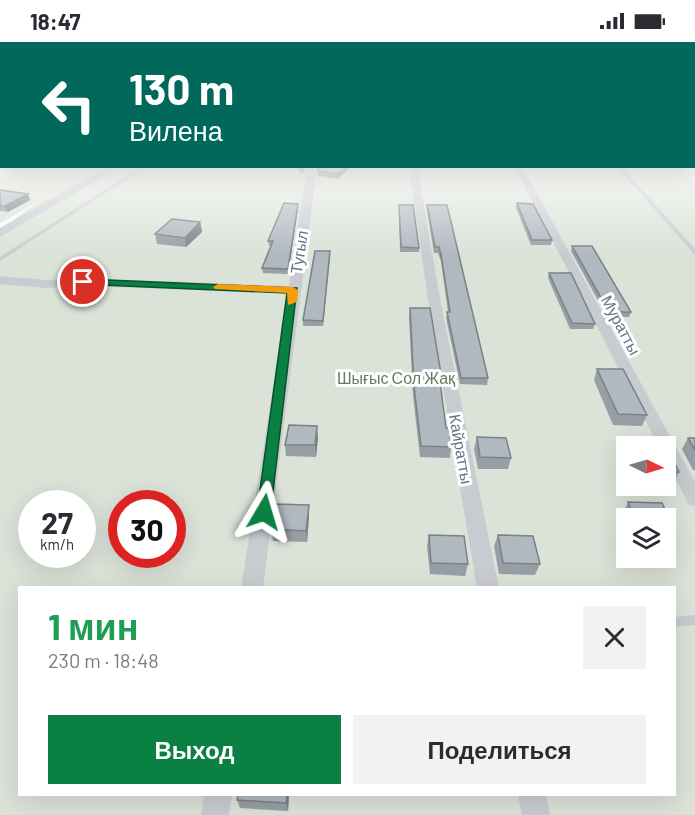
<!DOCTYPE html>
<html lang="ru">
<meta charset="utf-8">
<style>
:root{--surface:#fff;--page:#f2f2f3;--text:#2b2b33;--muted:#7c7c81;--accent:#0b8043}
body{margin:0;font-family:Barlow,sans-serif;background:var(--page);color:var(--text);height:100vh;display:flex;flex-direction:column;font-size:22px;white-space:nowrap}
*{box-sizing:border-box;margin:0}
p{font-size:20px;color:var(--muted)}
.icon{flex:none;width:33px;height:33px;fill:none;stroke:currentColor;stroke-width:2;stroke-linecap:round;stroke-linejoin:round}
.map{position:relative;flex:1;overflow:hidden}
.side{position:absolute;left:18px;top:544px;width:658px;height:210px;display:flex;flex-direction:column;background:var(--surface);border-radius:0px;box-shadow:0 6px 24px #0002}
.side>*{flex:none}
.guide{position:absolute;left:0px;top:0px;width:696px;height:126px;box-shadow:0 6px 24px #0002;background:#00695c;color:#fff;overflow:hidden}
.needle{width:39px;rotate:95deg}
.controls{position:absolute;left:616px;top:394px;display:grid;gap:12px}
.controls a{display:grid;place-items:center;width:60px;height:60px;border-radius:0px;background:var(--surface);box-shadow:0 6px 24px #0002;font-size:30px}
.speed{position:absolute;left:18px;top:448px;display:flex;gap:12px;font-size:30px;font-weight:700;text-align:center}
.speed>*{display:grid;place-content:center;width:78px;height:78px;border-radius:50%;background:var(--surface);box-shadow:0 6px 24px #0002;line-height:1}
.speed small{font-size:15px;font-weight:400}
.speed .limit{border:9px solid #d22;background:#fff;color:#111}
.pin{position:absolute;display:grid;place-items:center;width:51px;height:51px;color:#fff;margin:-26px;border:3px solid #fff;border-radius:50%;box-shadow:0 2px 6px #0007}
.me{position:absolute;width:66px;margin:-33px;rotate:7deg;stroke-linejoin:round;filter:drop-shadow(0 0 4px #0008)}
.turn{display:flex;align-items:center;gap:21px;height:126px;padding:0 30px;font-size:27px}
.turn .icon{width:78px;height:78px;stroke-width:2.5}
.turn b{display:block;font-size:42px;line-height:51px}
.round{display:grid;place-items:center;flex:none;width:63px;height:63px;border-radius:0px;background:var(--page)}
.summary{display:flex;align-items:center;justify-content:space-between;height:102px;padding:0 30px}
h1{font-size:36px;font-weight:700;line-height:45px;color:#1e9e55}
.button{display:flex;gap:12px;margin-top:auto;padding:12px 30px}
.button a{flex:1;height:69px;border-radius:0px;background:var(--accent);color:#fff;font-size:24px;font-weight:700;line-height:69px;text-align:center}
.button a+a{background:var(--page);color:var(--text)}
.status{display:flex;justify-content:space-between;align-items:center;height:42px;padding:0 30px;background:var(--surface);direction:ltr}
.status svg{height:16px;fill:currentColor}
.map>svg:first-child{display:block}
.green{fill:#dbe2d8;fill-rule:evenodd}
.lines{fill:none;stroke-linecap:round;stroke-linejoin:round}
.service{fill:#c8ccd0;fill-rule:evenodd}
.minor{fill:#c8ccd0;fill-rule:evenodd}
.tertiary{fill:#c8ccd0;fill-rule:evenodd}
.wall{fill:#979ea5}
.shaded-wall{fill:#7b8186}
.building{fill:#b0b8c0;stroke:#7b8186;stroke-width:1.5}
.route{fill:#0b8043;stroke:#07532c;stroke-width:1.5}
.slow{fill:#f59e0b}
.labels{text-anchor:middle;stroke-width:6;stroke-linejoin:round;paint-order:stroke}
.street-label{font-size:16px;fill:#627486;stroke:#fff}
.park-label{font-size:16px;fill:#667c61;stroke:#fff}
</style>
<div class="status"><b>18:47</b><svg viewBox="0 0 49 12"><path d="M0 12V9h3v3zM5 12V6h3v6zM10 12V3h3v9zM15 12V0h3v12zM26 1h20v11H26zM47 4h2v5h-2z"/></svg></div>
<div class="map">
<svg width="695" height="773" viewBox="0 0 695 773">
<rect width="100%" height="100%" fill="#fafaf8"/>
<path class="green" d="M0,104L2,124H694L695,104V773H0V188L39,159L0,181ZM627,405H666V444H627ZM32,462H82V513H32ZM122,462H172V513H122ZM627,477H666V516H627ZM20,546H675V753H20Z"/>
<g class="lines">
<path class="service" d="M142,124H148L0,219V215Z
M621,124L695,207V212L693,211L616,124Z
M695,573V583L675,585V575Z"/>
<path class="minor" d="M694,112H695V116H694Z
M0,115H2L0,120Z
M307,124L317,125L263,546H241L288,251L83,244L46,246L0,242V234L46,238L83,236L289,244Z
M409,124H417L440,257L499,546H477L428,257Z
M514,124H522L695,440V464L688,462L686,457L666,419V405H659Z
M204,753H232L229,773H201Z
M518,753H546L550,773H522Z"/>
<path class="tertiary" d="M108,124H122L0,195V186Z"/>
</g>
<path class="wall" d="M296,124H305L304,131L299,130V127Z
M317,124H352L337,137L318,134Z
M0,148L28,152L30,158L8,170L0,169Z
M517,161L552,198L551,203H531L516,166Z
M298,162V166L288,232L263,231L262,226L271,204L269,203L268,199Z
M427,163L488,336L487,343L460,342L446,276L448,270L441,219L438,211H434L427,168Z
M399,168L419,206V210H400Z
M200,180L202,190L186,205L157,202L155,192Z
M572,204L631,270L629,275H607L571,209Z
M330,209L323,284H303V278Z
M549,231L595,282L593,287H570L548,236Z
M410,266L441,332L440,340L446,386L451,405L450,416L420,415L413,354L409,276Z
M597,327L647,373L642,384L613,383L594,338Z
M318,395L316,415L286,414L285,403Z
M477,395L511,416L508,427H478L474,407Z
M688,396H695V428H693L682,407Z
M666,409L679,430L673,442H666Z
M628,460L662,461L674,487L667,498H666V477H627V482L623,472Z
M309,474L307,500L273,499L271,487Z
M429,493L468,522L465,534L430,532L427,504Z
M498,493L540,522L535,533L499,532L494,504Z
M289,753L288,769L240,766L237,758Z"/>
<path class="shaded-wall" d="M347,124H352L337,137V132Z
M28,152L30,158L8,170L5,164Z
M298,162V166L288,232V227Z
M200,180L202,190L186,205L185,196Z
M330,209V214L323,284V279Z
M317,384L318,395L316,415L315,403Z
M309,463V474L307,500L306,489Z
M287,753H289L288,769L286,761Z"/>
<path class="building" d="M318,124H347L337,132L318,129Z
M0,148L28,152L5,164H0Z
M284,161L298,162L288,227L262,226L273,199H268Z
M517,161L533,162L552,198H532Z
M399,163H413L419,206L401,205Z
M427,163H447L488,336H461L447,270H450L441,213L439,205H435Z
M172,177L200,180L185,196L155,192Z
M572,204H592L631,270H609Z
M315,209H330L323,279L303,278Z
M549,231H571L595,282L572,281Z
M410,266H430L441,332H439L446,386H449L451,405L421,404L414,344Z
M597,327H623L647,373L618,372Z
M289,383L317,384L315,403H285Z
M477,395L506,396L511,416L480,415Z
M688,396H695V408Z
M666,409H669L679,430H666Z
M628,460L662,461L674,487H666V477H635Z
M276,462L309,463L306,489L271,487Z
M429,493L464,494L468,522L431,521Z
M498,493L533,494L540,522L503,521Z
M238,753H287L286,761L237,758Z"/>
<linearGradient id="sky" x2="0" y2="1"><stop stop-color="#99bedf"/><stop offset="0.49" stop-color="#fdfdfc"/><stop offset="1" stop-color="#fdfdfc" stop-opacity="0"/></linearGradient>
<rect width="695" height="213" fill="url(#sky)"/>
<path class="route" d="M83,237L297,246L270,475H259L257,470L287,251L79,242V238Z"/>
<path class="slow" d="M218,242L293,245L298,248L297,260L288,263L287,251L215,247L213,245Z"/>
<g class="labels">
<g class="street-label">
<text transform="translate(299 210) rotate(-81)" y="6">Тугыл</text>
<text transform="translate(621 283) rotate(62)" y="6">Муратты</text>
<text transform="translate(461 407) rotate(80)" y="6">Кайратты</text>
</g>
<g class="park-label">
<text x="396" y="342">Шығыс Сол Жақ</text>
</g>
</g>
</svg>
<div class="controls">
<a><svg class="needle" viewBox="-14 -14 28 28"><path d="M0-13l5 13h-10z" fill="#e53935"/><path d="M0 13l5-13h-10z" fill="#7c7c81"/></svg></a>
<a><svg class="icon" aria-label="layers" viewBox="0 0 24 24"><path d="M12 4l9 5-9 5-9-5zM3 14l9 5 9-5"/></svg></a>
</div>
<div class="speed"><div>27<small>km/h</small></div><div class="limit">30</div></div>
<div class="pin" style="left:83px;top:240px;background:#d93025"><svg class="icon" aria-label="arrive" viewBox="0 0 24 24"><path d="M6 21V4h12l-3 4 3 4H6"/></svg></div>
<svg class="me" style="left:264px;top:470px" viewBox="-20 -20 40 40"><path d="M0-17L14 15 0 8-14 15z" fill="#0b8043" stroke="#fff" stroke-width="4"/></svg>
<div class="guide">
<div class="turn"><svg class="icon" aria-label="left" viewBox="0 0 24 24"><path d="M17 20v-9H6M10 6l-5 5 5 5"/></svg><div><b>130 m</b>Вилена</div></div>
</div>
<section class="side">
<div class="summary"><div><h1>1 мин</h1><p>230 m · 18:48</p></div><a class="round"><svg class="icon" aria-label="close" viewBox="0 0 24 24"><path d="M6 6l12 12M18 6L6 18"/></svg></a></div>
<div class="button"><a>Выход</a><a>Поделиться</a></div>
</section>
</div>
